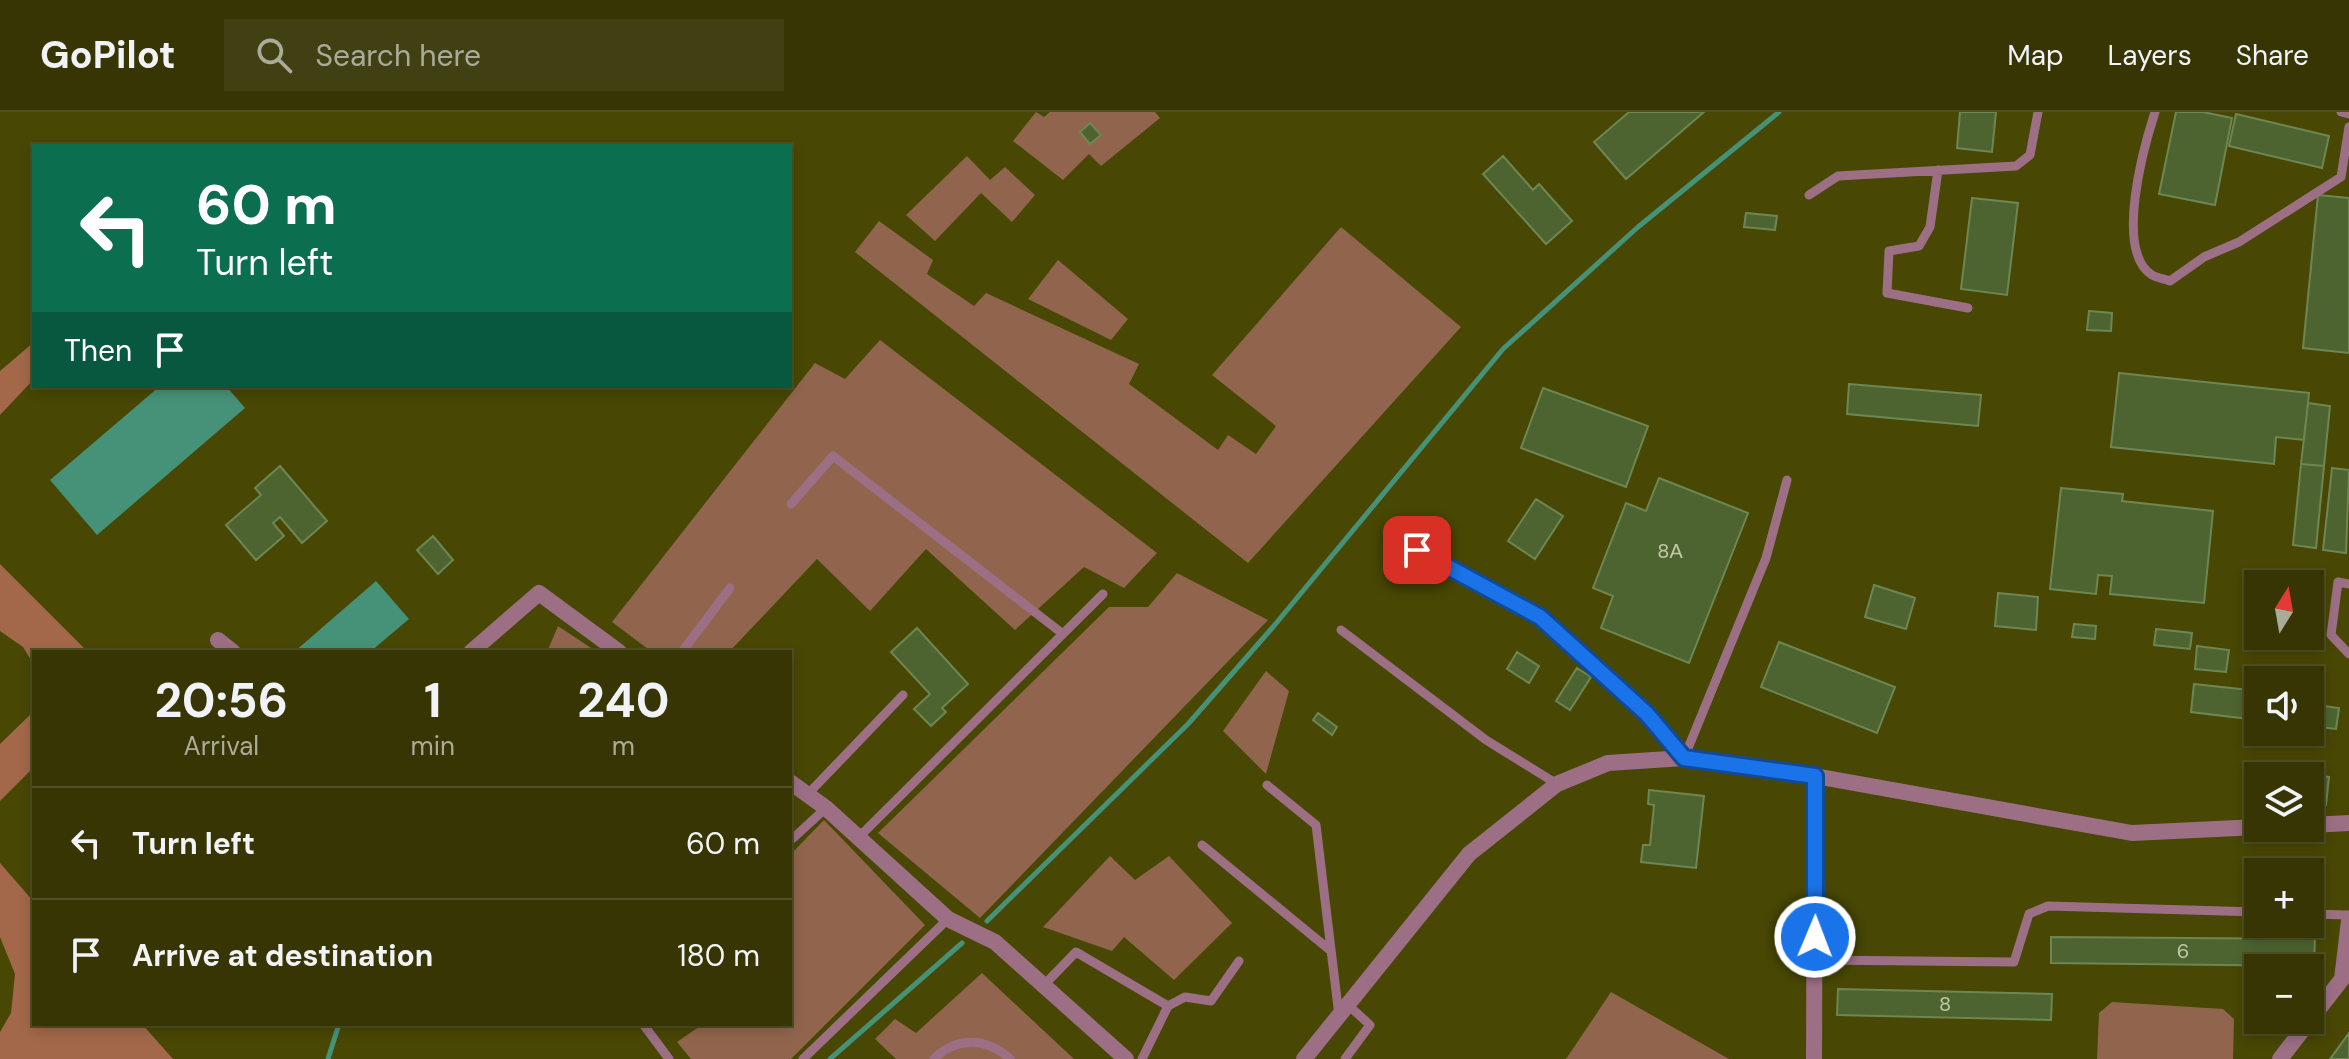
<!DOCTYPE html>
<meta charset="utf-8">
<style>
:root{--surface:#363503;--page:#414012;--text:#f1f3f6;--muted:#aaab9a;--line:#505025}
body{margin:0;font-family:"DM Sans",sans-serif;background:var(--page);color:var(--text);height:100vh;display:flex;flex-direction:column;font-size:30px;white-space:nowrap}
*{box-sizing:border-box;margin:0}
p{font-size:26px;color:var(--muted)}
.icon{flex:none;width:44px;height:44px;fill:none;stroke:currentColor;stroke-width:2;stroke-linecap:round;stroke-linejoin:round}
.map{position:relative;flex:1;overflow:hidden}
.side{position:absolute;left:32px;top:538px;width:760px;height:376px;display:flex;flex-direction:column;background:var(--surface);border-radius:0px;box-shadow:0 4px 12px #0003,0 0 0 2px var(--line)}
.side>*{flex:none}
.hud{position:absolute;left:32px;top:32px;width:760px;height:244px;border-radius:0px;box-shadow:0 4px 12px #0003,0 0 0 2px var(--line);background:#0b6e4f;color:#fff;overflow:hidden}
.needle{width:52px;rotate:11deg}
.fabs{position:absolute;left:2244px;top:458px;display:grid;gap:16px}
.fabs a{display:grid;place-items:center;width:80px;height:80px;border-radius:0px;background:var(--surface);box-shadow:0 4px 12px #0003,0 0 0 2px var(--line);font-size:40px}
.pin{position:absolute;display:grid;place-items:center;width:68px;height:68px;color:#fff;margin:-34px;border-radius:16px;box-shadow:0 4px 12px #0006}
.me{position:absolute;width:88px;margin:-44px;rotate:1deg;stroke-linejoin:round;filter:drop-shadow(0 0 6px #0008)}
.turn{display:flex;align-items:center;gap:28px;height:168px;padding:0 32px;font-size:36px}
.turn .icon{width:104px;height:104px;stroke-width:2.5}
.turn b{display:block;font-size:56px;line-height:68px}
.then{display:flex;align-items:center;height:76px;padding:0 32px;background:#0003;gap:16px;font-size:30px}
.eta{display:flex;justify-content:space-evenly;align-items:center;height:136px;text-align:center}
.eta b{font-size:48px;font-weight:700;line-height:56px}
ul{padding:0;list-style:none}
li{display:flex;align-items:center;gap:24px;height:112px;padding:0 32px;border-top:2px solid var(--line)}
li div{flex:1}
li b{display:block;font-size:30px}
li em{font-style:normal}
header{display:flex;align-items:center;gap:48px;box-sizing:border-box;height:112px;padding:0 40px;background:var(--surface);border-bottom:2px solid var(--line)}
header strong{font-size:38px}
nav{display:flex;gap:44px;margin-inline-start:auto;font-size:28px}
.search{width:560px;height:72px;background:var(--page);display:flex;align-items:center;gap:20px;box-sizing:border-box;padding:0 28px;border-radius:0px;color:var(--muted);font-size:30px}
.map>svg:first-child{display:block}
.green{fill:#91654d}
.forest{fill:#a26849}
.water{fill:#469278}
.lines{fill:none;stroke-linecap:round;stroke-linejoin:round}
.stream{stroke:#469278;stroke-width:5}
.building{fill:#4d6430;stroke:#6e8752;stroke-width:2}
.lane{stroke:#9d6f85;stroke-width:9}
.street{stroke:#9d6f85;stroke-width:16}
.route-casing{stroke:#114b97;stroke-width:20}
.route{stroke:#1a73e8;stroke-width:14}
.labels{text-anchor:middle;stroke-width:8;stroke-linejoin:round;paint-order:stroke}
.number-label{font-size:20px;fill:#c2c8a4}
</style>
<header>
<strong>GoPilot</strong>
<div class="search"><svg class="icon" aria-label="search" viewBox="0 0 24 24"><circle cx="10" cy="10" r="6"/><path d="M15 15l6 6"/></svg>Search here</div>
<nav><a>Map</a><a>Layers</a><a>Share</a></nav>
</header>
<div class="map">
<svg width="2349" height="947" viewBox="0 0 2349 947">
<rect width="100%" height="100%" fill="#484704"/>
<path class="green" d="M1036,0L1044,5L1050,0H1155L1160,6L1101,54L1089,42L1063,68L1013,29Z
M967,44L990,68L1005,55L1035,83L1012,110L981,81L935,129L906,103Z
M879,109L933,148L927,162L974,194L986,181L1139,252L1129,272L1218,338L1228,323L1256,342L1276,314L1212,263L1341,115L1461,215L1248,451L855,140Z
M1058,148L1128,207L1111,228L1028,187Z
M880,228L1157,441L1124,476L1084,455L1015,518L926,437L870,499L817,447L729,540H652L612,510L815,251L845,267Z
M1177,461L1268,508L980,806L878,721L1109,495H1148Z
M558,514L597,540H547Z
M1266,559L1289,579L1266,662L1223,619Z
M824,708L925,813L791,947H691L677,930L703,912H790V743Z
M1110,744L1135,768L1169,744L1232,811L1174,868L1124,825L1112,839L1043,815Z
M982,861L1074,947H896L875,927L895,907L916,921Z
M1611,880L1729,947H1566Z
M2112,890L2223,897L2234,907L2233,947H2097L2099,901Z"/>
<path class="forest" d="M34,230V267L0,303V259Z
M0,452L88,540H34V553L23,535L0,519Z
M34,599V655L0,689V632Z
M0,751L34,790V912H142L173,947H0V920L11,901L15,862L0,825Z"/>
<path class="water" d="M160,274H226L245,296L97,423L50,368Z
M376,469L409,507L370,540H294Z"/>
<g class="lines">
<path class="stream" d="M987,809L1188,612L1273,515L1503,237L1638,115L1779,0
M328,947L339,912
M830,947L962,831"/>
</g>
<path class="building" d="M1629,0H1704L1626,67L1594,30Z
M1960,0H1996L1992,40L1957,36Z
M2176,0H2203L2232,6L2215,93L2159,82Z
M2236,2L2329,24L2322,56L2229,34Z
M1090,11L1101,23L1090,32L1080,20Z
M1503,44L1533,78L1539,72L1572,109L1546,132L1483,62Z
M2318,83L2349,86V241L2303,236Z
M1972,86L2018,91L2007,183L1961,177Z
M1746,101L1777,104L1775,118L1744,115Z
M2089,199L2112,201L2111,219L2087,218Z
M2119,261L2309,281L2304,328L2276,325L2274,352L2111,335Z
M1849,272L1981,283L1978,314L1847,302Z
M1543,276L1648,314L1626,375L1521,336Z
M2308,291L2330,294L2324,354L2301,352Z
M2301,352L2324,354L2316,436L2293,433Z
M280,354L327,409L302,431L280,405L273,411L284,424L256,448L226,413L261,383L255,376Z
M2332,356L2349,358L2346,441L2323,438Z
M1659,366L1748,401L1689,551L1601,516L1613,484L1593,476L1626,391L1646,399Z
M2061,376L2123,382L2122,389L2213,399L2204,491L2110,482L2112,464L2098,463L2096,482L2050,477Z
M1536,387L1563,404L1535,447L1508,429Z
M433,424L453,448L438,462L417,438Z
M2284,464L2322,468L2314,529L2277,525L2310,524V472H2283Z
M1874,473L1915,486L1906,517L1865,505Z
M1998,481L2038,485L2036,518L1995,514Z
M2074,512L2096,514L2095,527L2072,525Z
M917,516L968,572L942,596L946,600L931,614L914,597L930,582L891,540Z
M2156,517L2192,521L2190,537L2154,533Z
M1779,530L1895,575L1877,621L1761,575Z
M2197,534L2229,538L2226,560L2195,557Z
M1517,540L1539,554L1529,571L1507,557Z
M1577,556L1591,565L1570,598L1556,589Z
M2194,572L2258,579V608L2191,600Z
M2310,592L2339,596L2336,617L2310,614Z
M1318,601L1337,615L1332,623L1313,608Z
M2312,663L2329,665L2326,693L2310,691Z
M1649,678L1704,684L1696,756L1641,750L1643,733H1650L1654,693L1648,692Z
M2051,825L2315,827L2314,854L2051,851Z
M1838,877L2052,882L2051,908L1837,903Z
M2349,921V947H2330Z"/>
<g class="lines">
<path class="lane" d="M2155,0C2144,34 2114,139 2152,163C2157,166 2165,167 2170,169L2204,145L2239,130L2341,65L2349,15
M2341,0L2349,2
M1938,58L1930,115L1919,134L1889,139L1887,181L1968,196
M1809,83L1838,64L2016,54L2030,43L2038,0
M791,392L833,344L1063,522
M1417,438L1540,505L1647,602L1684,646L1766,446L1787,368
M2349,472L2338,470L2331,523L2349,542
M1341,518L1486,628L1557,672
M682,540L730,476
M1267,673L1316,713L1339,904
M807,683L903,583
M859,725L1103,482
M790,729L826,696
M1202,733L1331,839
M2310,802L2349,803
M1815,848L2014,850L2029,802L2048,794L2258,800
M1044,873L1076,840L1168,894L1142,947
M1168,894L1185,885L1211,889L1239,849
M643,912L669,947
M803,947L948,807
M934,947C956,924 988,926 1010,947
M1345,947L1370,913L1348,893"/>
<path class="street" d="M218,528L233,540
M471,540L539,481L619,540
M790,670L826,696L948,807L995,830L1126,947
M2310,713L2349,711
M1304,947L1469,742L1557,672L1608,651L1684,646L1815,664L2132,721L2258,715
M1814,947L1815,664
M2280,947L2342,867L2349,809"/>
</g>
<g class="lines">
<g class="route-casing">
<path id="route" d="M1417,438L1540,505L1647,602L1684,646L1815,664V825"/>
</g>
<use href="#route" class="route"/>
</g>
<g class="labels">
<g class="number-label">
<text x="1670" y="446">8А</text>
<text x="2183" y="846">6</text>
<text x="1945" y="899">8</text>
</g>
</g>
</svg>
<div class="fabs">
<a><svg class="needle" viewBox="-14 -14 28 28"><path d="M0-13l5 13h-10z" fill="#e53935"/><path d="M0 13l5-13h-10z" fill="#aaab9a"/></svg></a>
<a><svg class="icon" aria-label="sound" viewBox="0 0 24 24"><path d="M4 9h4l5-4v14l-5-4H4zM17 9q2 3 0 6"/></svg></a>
<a><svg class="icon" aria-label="layers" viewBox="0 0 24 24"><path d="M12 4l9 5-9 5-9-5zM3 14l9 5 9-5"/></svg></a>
<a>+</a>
<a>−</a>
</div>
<div class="pin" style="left:1417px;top:438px;background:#d93025"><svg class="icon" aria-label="arrive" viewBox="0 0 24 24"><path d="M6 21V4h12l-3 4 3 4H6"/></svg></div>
<svg class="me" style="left:1815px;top:825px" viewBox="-20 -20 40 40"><circle r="17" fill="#1a73e8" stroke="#fff" stroke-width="3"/><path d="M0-11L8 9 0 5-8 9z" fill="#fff"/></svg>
<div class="hud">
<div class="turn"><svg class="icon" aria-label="left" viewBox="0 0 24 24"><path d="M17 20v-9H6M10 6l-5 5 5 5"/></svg><div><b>60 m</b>Turn left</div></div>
<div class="then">Then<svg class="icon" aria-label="arrive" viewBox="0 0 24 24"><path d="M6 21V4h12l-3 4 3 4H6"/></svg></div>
</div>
<section class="side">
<div class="eta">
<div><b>20:56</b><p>Arrival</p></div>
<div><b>1</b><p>min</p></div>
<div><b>240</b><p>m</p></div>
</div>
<ul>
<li><svg class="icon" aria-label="left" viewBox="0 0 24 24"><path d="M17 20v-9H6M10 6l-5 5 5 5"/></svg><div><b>Turn left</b></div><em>60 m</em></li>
<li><svg class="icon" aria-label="arrive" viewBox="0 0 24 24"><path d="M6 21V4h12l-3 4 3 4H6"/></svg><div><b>Arrive at destination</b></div><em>180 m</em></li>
</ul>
</section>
</div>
